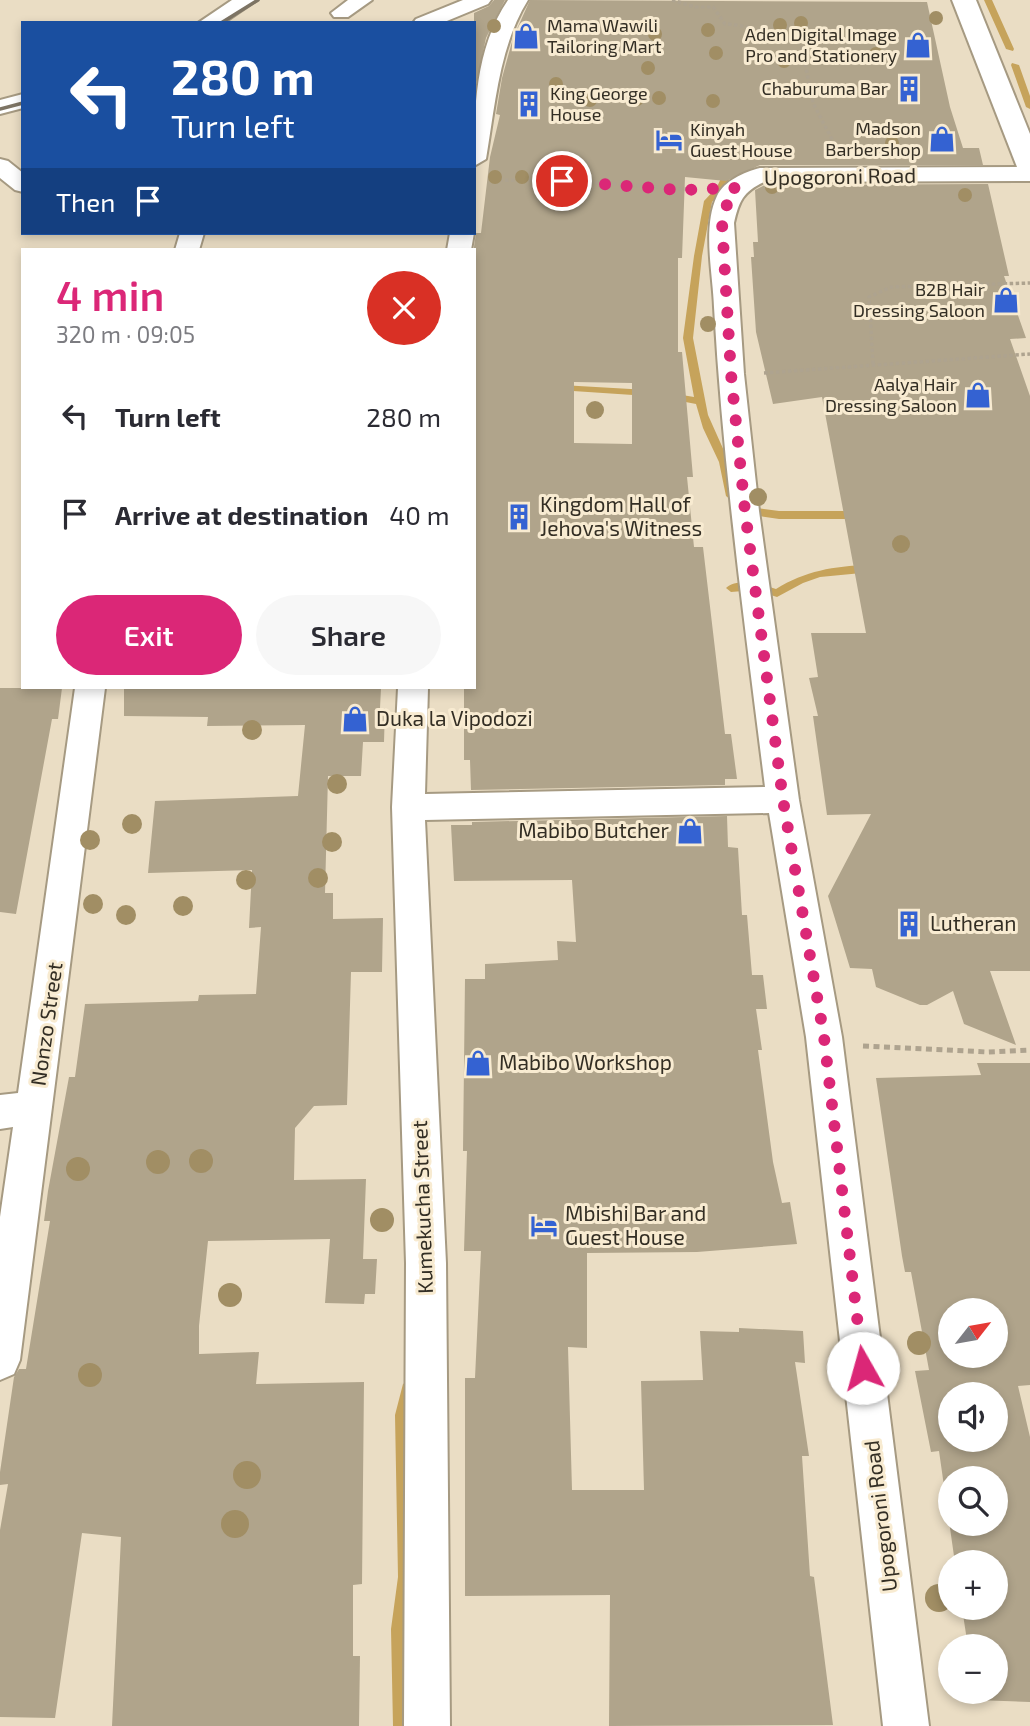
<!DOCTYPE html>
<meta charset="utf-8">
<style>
:root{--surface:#fff;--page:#f7f7f7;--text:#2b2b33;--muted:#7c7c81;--accent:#db2777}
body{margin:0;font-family:"Exo 2",sans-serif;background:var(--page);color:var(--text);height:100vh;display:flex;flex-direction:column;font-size:26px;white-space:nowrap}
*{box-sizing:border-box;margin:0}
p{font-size:23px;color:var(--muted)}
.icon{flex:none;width:38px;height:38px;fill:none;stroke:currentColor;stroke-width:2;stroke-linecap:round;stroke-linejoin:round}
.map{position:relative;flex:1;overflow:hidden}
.side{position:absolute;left:21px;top:248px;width:455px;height:441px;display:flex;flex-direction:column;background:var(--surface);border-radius:0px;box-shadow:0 4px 10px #0003}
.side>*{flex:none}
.guide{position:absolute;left:21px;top:21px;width:455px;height:214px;border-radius:0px;box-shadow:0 4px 10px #0003;background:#1a4fa0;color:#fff;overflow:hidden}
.needle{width:46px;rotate:59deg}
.fabs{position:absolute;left:938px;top:1298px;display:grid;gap:14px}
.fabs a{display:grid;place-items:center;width:70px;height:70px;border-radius:50%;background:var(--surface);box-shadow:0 4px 10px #0003;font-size:35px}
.pin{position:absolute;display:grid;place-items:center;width:60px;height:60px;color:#fff;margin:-30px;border:4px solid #fff;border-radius:50%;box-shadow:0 2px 7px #0007}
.me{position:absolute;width:77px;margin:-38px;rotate:353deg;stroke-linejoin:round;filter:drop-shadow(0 0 5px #0008)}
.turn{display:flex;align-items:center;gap:24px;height:147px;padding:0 35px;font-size:32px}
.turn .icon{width:91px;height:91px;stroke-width:2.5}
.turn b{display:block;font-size:49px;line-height:60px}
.then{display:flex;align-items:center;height:66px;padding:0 35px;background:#0003;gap:14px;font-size:26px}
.round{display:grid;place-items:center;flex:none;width:74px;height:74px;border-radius:37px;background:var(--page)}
.head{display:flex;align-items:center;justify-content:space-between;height:119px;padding:0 35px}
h1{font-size:42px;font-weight:600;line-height:52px;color:var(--accent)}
.button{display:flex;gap:14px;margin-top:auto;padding:14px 35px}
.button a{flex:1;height:80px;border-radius:42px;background:var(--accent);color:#fff;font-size:28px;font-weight:600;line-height:80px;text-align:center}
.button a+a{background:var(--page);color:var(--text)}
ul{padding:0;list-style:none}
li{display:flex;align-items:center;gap:21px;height:98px;padding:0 35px}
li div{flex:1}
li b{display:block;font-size:26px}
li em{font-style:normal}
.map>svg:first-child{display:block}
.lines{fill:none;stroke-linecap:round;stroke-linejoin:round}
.stream{fill:#c6a35b;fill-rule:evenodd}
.building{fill:#b0a48b;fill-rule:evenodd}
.street-casing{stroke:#a69a82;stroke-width:4}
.secondary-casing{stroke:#a69a82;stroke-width:4}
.path-far1{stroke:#aea38f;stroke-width:3.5;stroke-dasharray:3.5 2.5;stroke-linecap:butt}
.path{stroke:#aea38f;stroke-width:5;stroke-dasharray:6 4.5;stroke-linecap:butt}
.street{fill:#fff;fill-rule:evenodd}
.secondary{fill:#fff;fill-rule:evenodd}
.rail{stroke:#7d7464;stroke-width:3.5}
.tree{fill:#a18e64}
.route{stroke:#db2777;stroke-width:12;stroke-dasharray:0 21.6}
.labels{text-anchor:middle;stroke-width:6;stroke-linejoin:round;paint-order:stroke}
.far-poi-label{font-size:18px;fill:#332e24;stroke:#f8ebd1;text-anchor:end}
.street-label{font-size:21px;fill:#332e24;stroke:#f8ebd1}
.poi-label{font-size:21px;fill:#332e24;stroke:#f8ebd1;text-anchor:start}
</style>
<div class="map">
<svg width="1030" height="1726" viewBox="0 0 1030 1726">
<rect width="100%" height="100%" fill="#eaddc4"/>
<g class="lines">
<path class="stream" d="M984,0H992L1014,49L1013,51L1006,49Z
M1012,63L1019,65L1030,96V109L1026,107L1011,65Z
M727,165L734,167L725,188L712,202L702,256L693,338L708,415L729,462L736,496L731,500L726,496L719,462L703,428L696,404L670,399L665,396L670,393L694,397L683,338L694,256L704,201L717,187Z
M561,385L648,390L653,393L648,396L558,390L556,388Z
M743,506L779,511H858L863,515L858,519H779L739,513L738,510Z
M868,565L872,566L873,569L872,572L820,577L803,583L777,597L755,590L731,592L726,588C738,577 761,584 776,589C805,571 834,566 868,565Z
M408,1381L413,1384L416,1389L411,1415L414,1577L407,1629L409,1726H393L391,1629L398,1577L395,1415L403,1384Z"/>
</g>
<path class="building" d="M494,0H505L486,38L474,94V13L489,6Z
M530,0L927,2L950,107L963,148H979L983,165H760L726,181L685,177L682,258H678V352H682L693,477H687L694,547H703L725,734H731L737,779H725V785L471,790L470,760H464V688H474V247L476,233H481L490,157L500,115L496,114L502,78L513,38ZM574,382L632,383V444L574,443Z
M988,184L1009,276H1004L1026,338L1010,339L1030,396V971H990L1016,1045L964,1024L953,991L927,1005H920L876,987L872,969L850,968L828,896L871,814L827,815L813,716H818L809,678L818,677L811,633H866L822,397L773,404L756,332L751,257H754L753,242H758L755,190L765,185Z
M0,688H62L58,719H52L16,914L0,912Z
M124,688H381L380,708H385L384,742H363L361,776H328L325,893H333V919L383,918L382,972H351L347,1105L314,1106L295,1128L294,1180L366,1179L363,1259H377L375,1294H365L364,1304L325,1303L330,1239L208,1241L199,1326V1354L259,1352L256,1384L364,1382L362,1584L353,1585V1656H360L359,1726H112L121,1537L82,1533L55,1718L0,1717V1530L8,1484L0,1485V1472L14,1377L19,1369H26L50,1221H44L48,1191L69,1077H75L85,1004L198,1001L199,995L256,994L261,927L249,928L252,870L148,873L155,801L298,796L305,725L207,726L208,717L124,716Z
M727,816L728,847L738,848L742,915H747L752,975H763L767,1009H756L762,1050H758L773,1162L782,1203L790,1202L797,1244L697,1252L587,1253V1348L568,1347L572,1490H644L641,1381L703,1380L700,1331L739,1332V1328L803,1331L805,1363L795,1362L809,1456H802L810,1576L814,1577L833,1725L609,1726L610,1595L465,1596V1378H475L481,1251H464L467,1151H463L465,979H485V964L558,960L557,941L576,942L572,880L454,881L451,825H472V822Z
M977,1063H1030V1385L1018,1386L1030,1437V1702L975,1700L974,1692H996V1647H968L962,1608H996V1563H955L939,1451L931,1452L915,1371L929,1370L911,1272H905L902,1256L876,1078L981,1075ZM950,1311H996V1356H950ZM950,1395H996V1440H950ZM950,1479H996V1524H950Z"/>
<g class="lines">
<g class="street-casing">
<path id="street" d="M232,0H257L223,23H198Z
M348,0H372L348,17H334L331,13Z
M463,0H491L488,4L442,23H413L416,19Z
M508,0H528C499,46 495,107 486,159L474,166C474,109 475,49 508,0Z
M23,94V108L0,114V100Z
M0,159L8,161L23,173V192L15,190L0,178Z
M1030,167V181L764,182C743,192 739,201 734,223L744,374L759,511L799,800L842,1037L929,1726H883L806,1037L769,813L425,820L446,1263L450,1726H404L406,1263L392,807L398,688H428L425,794L765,787C745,627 723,468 714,307C713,274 702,227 717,196C724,181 744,172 760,168Z
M180,233H204L199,250H175Z
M450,233H474L471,250H447Z
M75,688H105L20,1360L14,1374L0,1380V1217L13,1127L0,1129V1095L18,1093Z"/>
</g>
<g class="secondary-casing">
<path id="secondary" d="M952,0H976L1030,134V175L1021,173L1017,167Z"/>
</g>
<path class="path-far1" d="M672,0L695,7H713L725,24C744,24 776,36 797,40L802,48L813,103L836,147
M493,180L576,181L697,190
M873,364L869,297L891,287L1030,283
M764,373L1030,354"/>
<path class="path" d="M863,1046L987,1052L1030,1050"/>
<use href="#street" class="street"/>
<use href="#secondary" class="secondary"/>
<path class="rail" d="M221,23L258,0
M0,109L23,103"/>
</g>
<g class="tree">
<circle cx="936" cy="18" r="7"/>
<circle cx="801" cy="23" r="7"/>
<circle cx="780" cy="25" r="7"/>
<circle cx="494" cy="26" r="7"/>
<circle cx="708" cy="30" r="7"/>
<circle cx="655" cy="34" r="7"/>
<circle cx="716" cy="53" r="7"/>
<circle cx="876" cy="54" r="7"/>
<circle cx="784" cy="61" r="7"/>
<circle cx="648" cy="68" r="7"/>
<circle cx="556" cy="84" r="7"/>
<circle cx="659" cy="98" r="7"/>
<circle cx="637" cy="99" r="7"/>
<circle cx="590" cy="100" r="7"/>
<circle cx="713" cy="101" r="7"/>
<circle cx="892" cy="143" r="7"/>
<circle cx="495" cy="177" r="7"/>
<circle cx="522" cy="177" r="7"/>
<circle cx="772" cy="187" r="7"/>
<circle cx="965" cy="195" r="7"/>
<circle cx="708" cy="324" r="8"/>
<circle cx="595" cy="410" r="9"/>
<circle cx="758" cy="497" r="9"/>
<circle cx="901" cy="544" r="9"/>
<circle cx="252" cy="730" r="10"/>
<circle cx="337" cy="784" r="10"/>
<circle cx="132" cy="824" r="10"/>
<circle cx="90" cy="840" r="10"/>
<circle cx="332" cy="842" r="10"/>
<circle cx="318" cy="878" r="10"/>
<circle cx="246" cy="880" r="10"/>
<circle cx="93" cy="904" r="10"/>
<circle cx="183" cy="906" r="10"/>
<circle cx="126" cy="915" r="10"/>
<circle cx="201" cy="1161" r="12"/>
<circle cx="158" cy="1162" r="12"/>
<circle cx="78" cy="1169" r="12"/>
<circle cx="382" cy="1220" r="12"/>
<circle cx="230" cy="1295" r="12"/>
<circle cx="919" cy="1343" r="12"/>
<circle cx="90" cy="1375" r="12"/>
<circle cx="247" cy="1475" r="14"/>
<circle cx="235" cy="1524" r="14"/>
<circle cx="939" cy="1598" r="14"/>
</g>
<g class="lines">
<path class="route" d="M562,181L681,190L736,188L729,197L722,223L731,374L745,511L783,800L824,1037L863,1368"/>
</g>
<defs>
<g id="shop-bare" transform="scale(2.1)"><path d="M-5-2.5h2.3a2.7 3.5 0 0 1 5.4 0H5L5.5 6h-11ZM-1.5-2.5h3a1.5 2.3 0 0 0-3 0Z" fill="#3462d2" stroke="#f8ebd1" stroke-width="2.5" paint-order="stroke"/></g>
<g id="building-bare" transform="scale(2.1)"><path d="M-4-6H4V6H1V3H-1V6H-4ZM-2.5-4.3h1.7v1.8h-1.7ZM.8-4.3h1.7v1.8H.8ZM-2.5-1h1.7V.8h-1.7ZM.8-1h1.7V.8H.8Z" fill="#3462d2" stroke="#f8ebd1" stroke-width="2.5" paint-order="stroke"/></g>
<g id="hotel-bare" transform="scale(2.1)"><path d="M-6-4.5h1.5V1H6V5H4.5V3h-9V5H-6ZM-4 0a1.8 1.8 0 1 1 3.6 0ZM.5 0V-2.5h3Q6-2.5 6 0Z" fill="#3462d2" stroke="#f8ebd1" stroke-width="2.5" paint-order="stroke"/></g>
</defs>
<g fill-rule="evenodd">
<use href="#shop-bare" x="526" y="36"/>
<use href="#shop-bare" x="918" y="45"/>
<use href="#building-bare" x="909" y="89"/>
<use href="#building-bare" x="529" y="104"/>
<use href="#shop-bare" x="942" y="139"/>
<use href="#hotel-bare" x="669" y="140"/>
<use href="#shop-bare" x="1006" y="300"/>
<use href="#shop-bare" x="978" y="395"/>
<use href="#building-bare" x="519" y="517"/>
<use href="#shop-bare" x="355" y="719"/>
<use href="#shop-bare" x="690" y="831"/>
<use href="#building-bare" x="909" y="924"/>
<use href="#shop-bare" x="478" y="1063"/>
<use href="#hotel-bare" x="544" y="1226"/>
</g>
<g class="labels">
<g class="far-poi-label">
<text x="547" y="32" text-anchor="start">Mama Wawili<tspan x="547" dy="21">Tailoring Mart</tspan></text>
<text x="897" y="41">Aden Digital Image<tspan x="897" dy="21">Pro and Stationery</tspan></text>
<text x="888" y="95">Chaburuma Bar</text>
<text x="550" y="100" text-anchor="start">King George<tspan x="550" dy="21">House</tspan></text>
<text x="921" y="135">Madson<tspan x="921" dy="21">Barbershop</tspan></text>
<text x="690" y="136" text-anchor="start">Kinyah<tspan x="690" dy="21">Guest House</tspan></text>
<text x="985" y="296">B2B Hair<tspan x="985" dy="21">Dressing Saloon</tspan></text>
<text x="957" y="391">Aalya Hair<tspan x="957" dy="21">Dressing Saloon</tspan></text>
</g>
<g class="street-label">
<text transform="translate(840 177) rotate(-1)" y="7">Upogoroni Road</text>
<text transform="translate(47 1024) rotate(-82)" y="7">Nonzo Street</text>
<text transform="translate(423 1207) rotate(-92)" y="7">Kumekucha Street</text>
<text transform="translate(881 1516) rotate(-97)" y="7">Upogoroni Road</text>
</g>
<g class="poi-label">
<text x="540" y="512">Kingdom Hall of<tspan x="540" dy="24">Jehova's Witness</tspan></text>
<text x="376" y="726">Duka la Vipodozi</text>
<text x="669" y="838" text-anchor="end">Mabibo Butcher</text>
<text x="930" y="931">Lutheran</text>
<text x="499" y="1070">Mabibo Workshop</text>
<text x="565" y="1221">Mbishi Bar and<tspan x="565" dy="24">Guest House</tspan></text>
</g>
</g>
</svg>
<div class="fabs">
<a><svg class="needle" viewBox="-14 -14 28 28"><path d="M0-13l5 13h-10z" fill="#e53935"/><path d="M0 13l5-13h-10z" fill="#7c7c81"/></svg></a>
<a><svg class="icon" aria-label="sound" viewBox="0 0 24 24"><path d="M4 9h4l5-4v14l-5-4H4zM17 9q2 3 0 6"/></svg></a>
<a><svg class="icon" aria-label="search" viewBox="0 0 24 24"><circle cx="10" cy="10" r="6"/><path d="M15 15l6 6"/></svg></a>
<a>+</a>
<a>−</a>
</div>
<div class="pin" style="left:562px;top:181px;background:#d93025"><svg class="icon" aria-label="arrive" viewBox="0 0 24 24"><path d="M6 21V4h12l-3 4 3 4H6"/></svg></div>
<svg class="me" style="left:863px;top:1368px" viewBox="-20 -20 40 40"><circle r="19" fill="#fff"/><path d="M0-13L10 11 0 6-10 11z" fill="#db2777"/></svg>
<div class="guide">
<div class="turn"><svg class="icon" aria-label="left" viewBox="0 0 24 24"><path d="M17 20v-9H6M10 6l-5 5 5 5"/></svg><div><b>280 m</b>Turn left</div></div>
<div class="then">Then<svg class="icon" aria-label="arrive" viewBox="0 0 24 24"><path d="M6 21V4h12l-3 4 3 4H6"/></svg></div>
</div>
<section class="side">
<div class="head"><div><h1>4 min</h1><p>320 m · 09:05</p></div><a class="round" style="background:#d93025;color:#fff"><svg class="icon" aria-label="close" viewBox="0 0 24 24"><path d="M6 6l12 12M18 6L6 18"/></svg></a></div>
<ul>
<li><svg class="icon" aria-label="left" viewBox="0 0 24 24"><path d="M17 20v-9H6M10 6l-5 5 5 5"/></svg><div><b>Turn left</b></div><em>280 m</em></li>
<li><svg class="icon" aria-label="arrive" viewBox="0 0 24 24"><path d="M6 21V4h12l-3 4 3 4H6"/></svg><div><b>Arrive at destination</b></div><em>40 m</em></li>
</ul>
<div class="button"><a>Exit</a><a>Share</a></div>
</section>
</div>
